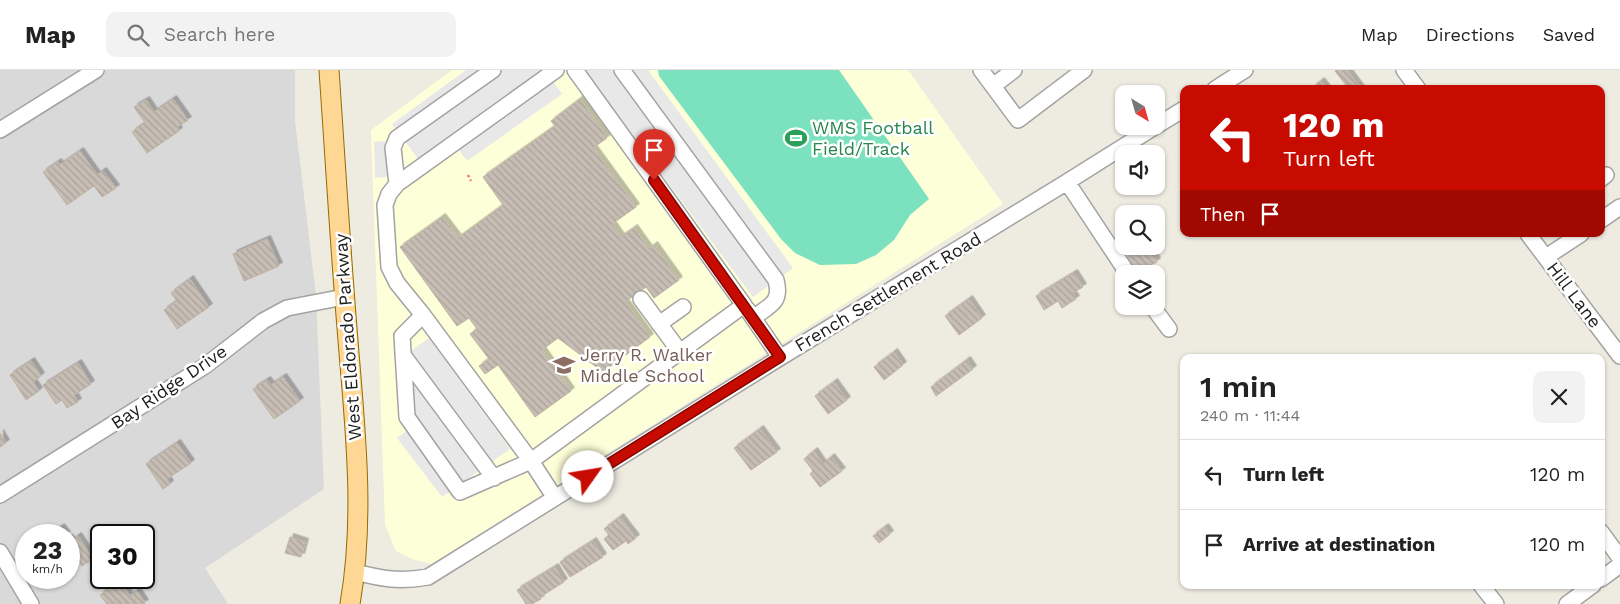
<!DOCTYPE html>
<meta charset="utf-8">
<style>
:root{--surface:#fff;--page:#f2f2f2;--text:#222;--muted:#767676;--line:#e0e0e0}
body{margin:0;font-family:"Work Sans",sans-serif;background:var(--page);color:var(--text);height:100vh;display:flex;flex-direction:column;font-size:19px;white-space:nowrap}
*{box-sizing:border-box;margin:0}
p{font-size:16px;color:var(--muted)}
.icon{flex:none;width:28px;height:28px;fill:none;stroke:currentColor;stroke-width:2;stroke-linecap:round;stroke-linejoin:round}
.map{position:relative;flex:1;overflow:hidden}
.side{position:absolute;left:1180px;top:284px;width:425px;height:235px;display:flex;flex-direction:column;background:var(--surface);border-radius:10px;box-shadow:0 1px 4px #0004}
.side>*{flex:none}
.guide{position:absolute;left:1180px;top:15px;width:425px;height:152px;border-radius:10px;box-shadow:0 1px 4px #0004;background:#c80b00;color:#fff;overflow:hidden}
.needle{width:32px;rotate:143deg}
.controls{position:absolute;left:1115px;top:15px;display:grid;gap:10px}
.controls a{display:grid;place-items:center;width:50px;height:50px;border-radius:10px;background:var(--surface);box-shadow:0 1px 4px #0004;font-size:25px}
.speed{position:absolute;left:15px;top:454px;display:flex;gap:10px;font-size:25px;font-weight:700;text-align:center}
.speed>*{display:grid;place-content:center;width:65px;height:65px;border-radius:50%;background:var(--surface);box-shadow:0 1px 4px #0004;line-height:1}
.speed small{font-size:12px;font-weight:400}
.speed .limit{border:2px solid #111;border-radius:8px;background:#fff;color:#111}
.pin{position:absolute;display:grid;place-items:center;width:42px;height:42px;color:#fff;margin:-51px -21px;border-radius:50% 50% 50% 0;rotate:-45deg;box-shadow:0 0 5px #0007}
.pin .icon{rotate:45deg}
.me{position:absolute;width:55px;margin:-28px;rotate:58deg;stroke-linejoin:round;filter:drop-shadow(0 0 4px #0008)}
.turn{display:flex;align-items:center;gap:18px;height:105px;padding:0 20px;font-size:22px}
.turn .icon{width:65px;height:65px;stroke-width:2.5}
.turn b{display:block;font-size:35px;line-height:42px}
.then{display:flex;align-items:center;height:48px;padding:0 20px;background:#0003;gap:10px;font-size:19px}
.round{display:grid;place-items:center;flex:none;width:52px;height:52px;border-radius:10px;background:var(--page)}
.head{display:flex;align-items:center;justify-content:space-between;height:85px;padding:0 20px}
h1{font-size:30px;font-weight:600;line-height:38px}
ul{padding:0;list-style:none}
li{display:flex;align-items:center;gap:15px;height:70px;padding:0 20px;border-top:1px solid var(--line)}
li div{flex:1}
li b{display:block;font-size:19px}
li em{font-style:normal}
header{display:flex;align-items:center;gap:30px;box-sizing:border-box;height:70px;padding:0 25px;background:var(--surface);border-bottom:1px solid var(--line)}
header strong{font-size:24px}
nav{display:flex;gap:28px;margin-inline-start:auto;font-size:18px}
.search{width:350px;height:45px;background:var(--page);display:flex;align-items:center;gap:12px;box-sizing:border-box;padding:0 18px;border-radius:10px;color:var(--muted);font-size:19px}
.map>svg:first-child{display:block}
.residential{fill:#dad9d9;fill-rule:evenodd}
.education{fill:#fdffd9}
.pitch{fill:#7be1bf}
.parking{fill:#e8e8e8}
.building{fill:url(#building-back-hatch);stroke:#c0b2a3;filter:url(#shadow)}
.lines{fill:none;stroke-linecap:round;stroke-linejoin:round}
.minor-casing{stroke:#a3a3a3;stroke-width:18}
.major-casing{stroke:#946c00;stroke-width:21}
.path{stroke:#ff7a61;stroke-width:2.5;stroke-dasharray:2.5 2.5;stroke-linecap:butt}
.minor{stroke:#fff;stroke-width:15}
.major{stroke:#ffd795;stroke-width:19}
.route-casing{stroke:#820700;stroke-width:12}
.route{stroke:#c80b00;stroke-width:9}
.labels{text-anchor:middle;stroke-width:5;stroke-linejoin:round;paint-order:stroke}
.leisure-label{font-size:18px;fill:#27864d;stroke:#fff;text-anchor:start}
.street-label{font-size:18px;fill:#1c1c1c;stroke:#fff}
.education-label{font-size:18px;fill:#785e54;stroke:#fff;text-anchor:start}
</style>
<header>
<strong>Map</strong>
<div class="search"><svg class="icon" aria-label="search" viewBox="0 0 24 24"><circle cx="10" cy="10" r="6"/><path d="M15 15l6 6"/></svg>Search here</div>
<nav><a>Map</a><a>Directions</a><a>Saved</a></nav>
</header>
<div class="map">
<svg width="1620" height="534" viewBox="0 0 1620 534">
<defs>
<pattern id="building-back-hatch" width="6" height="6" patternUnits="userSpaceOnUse" patternTransform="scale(1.25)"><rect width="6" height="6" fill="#c6bdb4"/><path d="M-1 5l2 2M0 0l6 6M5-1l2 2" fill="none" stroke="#aaa29a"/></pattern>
<filter id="shadow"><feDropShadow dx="3.5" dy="-3.5" stdDeviation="0" flood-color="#0004"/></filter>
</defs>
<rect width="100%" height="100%" fill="#eeebe1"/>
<path class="residential" d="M0,0H295V50L316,226L324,419L205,498L228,534H0ZM26,465H69V508H26ZM101,465H144V508H101Z"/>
<path class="education" d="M452,0H908L1003,134L432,494L412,489L396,481L385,455L371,60Z"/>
<path class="pitch" d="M658,0H839L929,129L910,145L894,170L876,185L856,194L820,195L795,183L781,169L659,6Z"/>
<path class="parking" d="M466,0H541L419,90L392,54Z
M584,0H648L793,198L753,227Z
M552,10L562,24L467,91L457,77Z
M385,71L387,107L375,108L374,72Z
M429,268L510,379L442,427L397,368L417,353L413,347L411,281Z"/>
<path class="building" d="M1336,0H1347L1361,19H1349L1335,1Z
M1321,11L1327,19H1314L1313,17Z
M173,29L188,50L177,57L179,61L147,83L132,62L145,53L134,37L146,30L154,42Z
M580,29L607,68L593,78L636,137L612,154L621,167L634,158L649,179L654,175L679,210L654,228L646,217L625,232L650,267L603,302L558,268L542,280L571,321L535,347L498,295L485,304L479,296L489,289L470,264L477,259L469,248L457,256L400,177L442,147L458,168L503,135L483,107L555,56L551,51Z
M80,81L97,105L103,101L116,118L102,127L94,116L67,135L43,102L58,92L60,95Z
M267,169L279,196L244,211L233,184Z
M1150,177L1157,192L1131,204L1124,189Z
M1074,203L1083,217L1072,223L1076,229L1062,238L1058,231L1044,240L1036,226Z
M190,209L209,237L177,259L164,240L177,231L171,223Z
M969,229L982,248L959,265L945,246Z
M894,282L903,295L884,310L874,297Z
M967,290L973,299L936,326L931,317Z
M31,291L41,306L33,312L39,321L26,330L10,305Z
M78,293L91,314L74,325L78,332L67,338L62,330L56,334L43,315Z
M283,307L300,331L274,349L253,319L267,310L271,315Z
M834,312L847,330L828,344L815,326Z
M760,359L777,382L751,400L734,378Z
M0,363L6,373L0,377Z
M177,373L191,393L167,409L170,414L163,419L146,394Z
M814,381L823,394L831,387L842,401L820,417L810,404L813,401L804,389Z
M620,447L636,468L628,474L626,471L613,480L604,469L609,465L604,459Z
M61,457L67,465H49Z
M885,457L890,464L879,473L873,466Z
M78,466L93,489L82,496L77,489L69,495V467L71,471Z
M290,467L305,472L301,487L285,483Z
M593,471L603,487L570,507L560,492Z
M555,497L564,512L540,527L541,529L532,534H526L517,520Z
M120,512L130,526L137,521L145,533L143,534H107L100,525Z"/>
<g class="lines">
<g class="minor-casing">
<path id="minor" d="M556,0L397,114L389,124L385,135L389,197L397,213L423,245L402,266L407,347L460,422L531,391L744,235L575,0
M622,0L776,210C782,233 770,235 753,248
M981,0L1018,50L1084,0
M1404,0L1418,19
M993,16L1014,0
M1215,19L1245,0
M1156,56L1184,39
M0,60L96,0
M1601,109L1606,105
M1067,112L1128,204
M397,114L393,78L397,68L493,0
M1601,150L1620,137
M1528,164L1620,286
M1546,187L1581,164
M641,229L680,282
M1152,236L1169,259
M747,239L780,287
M423,245L531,391L555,428
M659,254L683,237
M403,285L494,408
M0,425L205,296L263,251L287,238L344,227
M1601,462L1620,488
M0,482L31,534
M355,502C383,509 399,512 428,507L773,292L1067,112L1156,56
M1601,509L1620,495
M1481,515L1496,534
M1567,534L1593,515"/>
</g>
<g class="major-casing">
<path id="major" d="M329,0C335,86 340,172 347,258C354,350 366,442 350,534"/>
</g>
<path class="path" d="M468,105L471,111"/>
<use href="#minor" class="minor"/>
<use href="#major" class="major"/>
</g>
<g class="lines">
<g class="route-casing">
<path id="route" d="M588,407L780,287L654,110"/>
</g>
<use href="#route" class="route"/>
</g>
<defs>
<g id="stadium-bare" transform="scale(1.725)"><path d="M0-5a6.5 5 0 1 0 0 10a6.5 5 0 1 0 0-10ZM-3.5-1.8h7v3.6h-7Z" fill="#2e9e5b" stroke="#fff" stroke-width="2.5" paint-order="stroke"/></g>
<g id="school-bare" transform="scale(1.725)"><path d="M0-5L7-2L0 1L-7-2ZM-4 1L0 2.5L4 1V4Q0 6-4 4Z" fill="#8d6e63" stroke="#fff" stroke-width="2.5" paint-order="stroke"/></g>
</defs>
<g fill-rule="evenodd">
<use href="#stadium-bare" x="796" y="68"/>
<use href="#school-bare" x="564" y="295"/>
</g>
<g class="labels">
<g class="leisure-label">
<text x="812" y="64">WMS Football<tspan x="812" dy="21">Field/Track</tspan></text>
</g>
<g class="street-label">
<text transform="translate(888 222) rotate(-31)" y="6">French Settlement Road</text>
<text transform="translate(1574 225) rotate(53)" y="6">Hill Lane</text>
<text transform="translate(348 267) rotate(-94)" y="6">West Eldorado Parkway</text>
<text transform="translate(169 317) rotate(-34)" y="6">Bay Ridge Drive</text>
</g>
<g class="education-label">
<text x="580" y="291">Jerry R. Walker<tspan x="580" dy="21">Middle School</tspan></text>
</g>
</g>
</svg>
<div class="controls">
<a><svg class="needle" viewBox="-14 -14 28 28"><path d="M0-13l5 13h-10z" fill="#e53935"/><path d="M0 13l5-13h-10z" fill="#767676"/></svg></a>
<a><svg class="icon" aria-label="sound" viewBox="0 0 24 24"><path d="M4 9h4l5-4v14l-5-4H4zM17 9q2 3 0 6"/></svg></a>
<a><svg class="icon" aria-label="search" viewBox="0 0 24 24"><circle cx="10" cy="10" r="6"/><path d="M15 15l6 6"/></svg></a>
<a><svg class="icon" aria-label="layers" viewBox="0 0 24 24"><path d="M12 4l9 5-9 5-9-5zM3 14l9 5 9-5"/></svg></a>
</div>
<div class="speed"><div>23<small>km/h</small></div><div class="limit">30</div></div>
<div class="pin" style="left:654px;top:110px;background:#d93025"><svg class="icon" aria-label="arrive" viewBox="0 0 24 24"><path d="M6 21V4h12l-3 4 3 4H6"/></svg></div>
<svg class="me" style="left:588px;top:407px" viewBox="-20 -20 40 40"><circle r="19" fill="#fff"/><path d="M0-13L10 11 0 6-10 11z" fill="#c80b00"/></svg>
<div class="guide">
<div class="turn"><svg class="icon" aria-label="left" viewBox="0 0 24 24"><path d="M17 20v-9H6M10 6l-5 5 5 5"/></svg><div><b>120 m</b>Turn left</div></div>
<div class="then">Then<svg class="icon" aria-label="arrive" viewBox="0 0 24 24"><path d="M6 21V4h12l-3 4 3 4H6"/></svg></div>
</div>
<section class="side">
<div class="head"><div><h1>1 min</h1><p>240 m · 11:44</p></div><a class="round"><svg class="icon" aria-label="close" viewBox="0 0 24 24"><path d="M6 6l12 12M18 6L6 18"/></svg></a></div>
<ul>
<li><svg class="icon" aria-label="left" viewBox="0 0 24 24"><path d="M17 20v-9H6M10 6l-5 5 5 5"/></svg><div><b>Turn left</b></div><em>120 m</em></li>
<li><svg class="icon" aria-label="arrive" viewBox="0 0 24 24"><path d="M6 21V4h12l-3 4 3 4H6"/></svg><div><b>Arrive at destination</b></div><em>120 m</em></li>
</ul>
</section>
</div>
